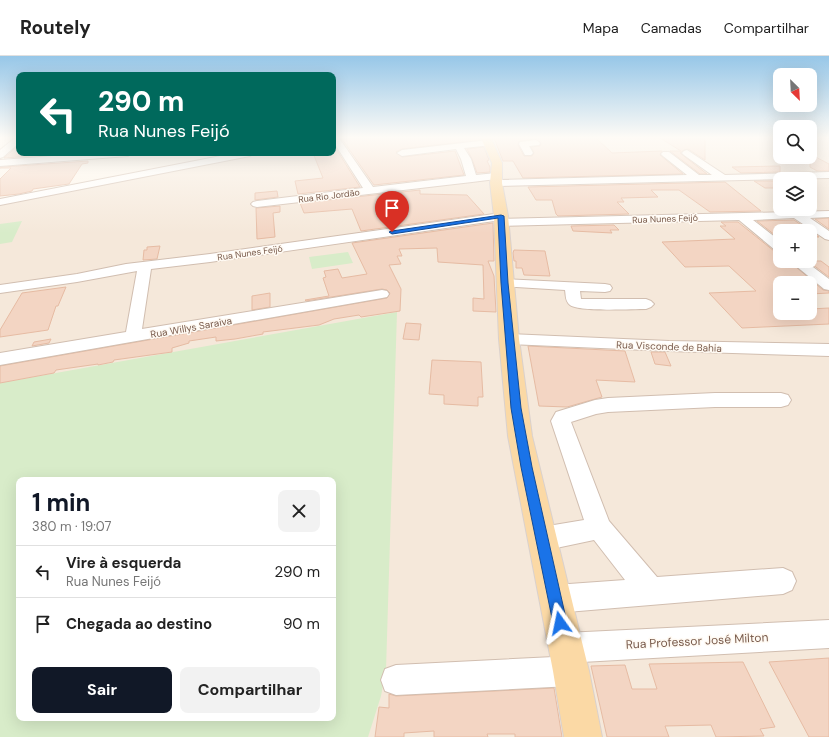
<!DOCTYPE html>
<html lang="pt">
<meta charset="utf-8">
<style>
:root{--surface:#fff;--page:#f2f2f2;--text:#222;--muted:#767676;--line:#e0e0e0;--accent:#111827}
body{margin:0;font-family:"DM Sans",sans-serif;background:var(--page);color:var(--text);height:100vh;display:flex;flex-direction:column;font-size:15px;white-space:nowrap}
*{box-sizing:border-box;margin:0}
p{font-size:13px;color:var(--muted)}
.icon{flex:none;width:22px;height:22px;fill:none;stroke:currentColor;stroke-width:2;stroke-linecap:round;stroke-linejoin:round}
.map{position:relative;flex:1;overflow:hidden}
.details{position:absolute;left:16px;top:421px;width:320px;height:244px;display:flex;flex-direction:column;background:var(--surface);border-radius:8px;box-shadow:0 4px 16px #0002}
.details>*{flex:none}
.banner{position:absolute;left:16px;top:16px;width:320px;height:84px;border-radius:8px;box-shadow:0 4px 16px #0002;background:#00695c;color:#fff;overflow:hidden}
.needle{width:26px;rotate:156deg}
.buttons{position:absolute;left:773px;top:12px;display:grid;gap:8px}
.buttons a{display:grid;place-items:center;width:44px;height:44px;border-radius:8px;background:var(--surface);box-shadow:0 4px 16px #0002;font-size:20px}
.pin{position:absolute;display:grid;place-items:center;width:34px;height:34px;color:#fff;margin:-41px -17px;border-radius:50% 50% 50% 0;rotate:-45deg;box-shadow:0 0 4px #0007}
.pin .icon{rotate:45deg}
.me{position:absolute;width:44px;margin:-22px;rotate:348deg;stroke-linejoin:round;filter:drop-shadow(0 0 3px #0008)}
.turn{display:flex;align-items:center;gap:14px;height:84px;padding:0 16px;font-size:18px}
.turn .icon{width:52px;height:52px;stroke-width:2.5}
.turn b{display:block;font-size:28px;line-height:34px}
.round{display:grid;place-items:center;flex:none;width:42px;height:42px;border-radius:8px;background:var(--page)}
.head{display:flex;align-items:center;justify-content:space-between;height:68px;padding:0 16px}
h1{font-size:24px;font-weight:700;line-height:30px;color:var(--accent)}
.cta{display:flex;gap:8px;margin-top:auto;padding:8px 16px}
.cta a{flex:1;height:46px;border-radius:8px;background:var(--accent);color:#fff;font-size:16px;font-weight:700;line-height:46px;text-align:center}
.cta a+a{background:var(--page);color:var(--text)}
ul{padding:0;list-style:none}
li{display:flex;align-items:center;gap:12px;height:52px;padding:0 16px;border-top:1px solid var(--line)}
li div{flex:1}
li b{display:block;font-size:15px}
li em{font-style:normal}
header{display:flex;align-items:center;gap:24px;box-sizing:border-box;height:56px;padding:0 20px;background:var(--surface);border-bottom:1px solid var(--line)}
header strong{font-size:19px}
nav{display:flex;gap:22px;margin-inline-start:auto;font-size:14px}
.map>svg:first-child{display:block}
.residential{fill:#f5e8da;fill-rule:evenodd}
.green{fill:#d8ecc9;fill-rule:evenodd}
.building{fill:#f3d5c3;stroke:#e6bba3;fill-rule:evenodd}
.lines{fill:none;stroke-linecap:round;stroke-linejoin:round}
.minor-casing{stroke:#d1beb0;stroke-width:2}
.major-casing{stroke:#dad1cd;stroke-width:2}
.minor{fill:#fff;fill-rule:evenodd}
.major{fill:#fbd9a5;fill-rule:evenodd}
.route{fill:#1a73e8;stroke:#114b97}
.labels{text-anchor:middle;stroke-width:3;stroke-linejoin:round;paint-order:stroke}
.far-street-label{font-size:9px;fill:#7a5c4d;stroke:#fffaf3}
.street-label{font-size:10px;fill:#7a5c4d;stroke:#fffaf3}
.near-street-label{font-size:12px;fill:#7a5c4d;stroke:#fffaf3}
</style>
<header>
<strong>Routely</strong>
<nav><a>Mapa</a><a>Camadas</a><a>Compartilhar</a></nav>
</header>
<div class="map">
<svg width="829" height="681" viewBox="0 0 829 681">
<rect width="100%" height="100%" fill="#fdf6ec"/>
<path class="residential" d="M333,82H780V101H810V82H829V681H0V145L251,97H333ZM780,123H810V153H780ZM780,175H810V205H780ZM780,227H810V257H780ZM19,424H333V662H19Z"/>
<path class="green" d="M22,165L12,186L0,188V168Z
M348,196L353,207L312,213L309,201Z
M397,256L386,614L381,640L368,681H0V327ZM19,424H333V662H19Z"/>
<path class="building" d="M358,82H480V84L402,93L396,96L402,101L455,95L464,119L374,129L342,83Z
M494,82H596L612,97L662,95L660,99L683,118L523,122L513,105H503ZM536,83L541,87L540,90L531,91L534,97L532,100H524L518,89L519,85Z
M660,82H705V104L688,93L684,94L680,97L707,118H700L670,95H681Z
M333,88L360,131L298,138L295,125L323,122L313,97H333Z
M19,89V99L73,97L4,102Z
M484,91L489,104L487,105L490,111V116L477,117L472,103L467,93Z
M810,98L829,108V115H817L810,111Z
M88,105V107L82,108L69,128L33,133L32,135L19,138L0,140V123L11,112H0L2,111Z
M780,110V116L741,117L732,111Z
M754,125H780V132H765Z
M725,126L761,155L710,156L679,134H651L658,141L621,142L624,146H617L629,158L558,160L556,158L552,144H536L528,131Z
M420,134V138L467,139L484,158L361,175L352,153L304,157L300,147Z
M277,135L278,141L255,144V137Z
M280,150V156L273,157L275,181L257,183L256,152Z
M829,162V173L815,163Z
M794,164L819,181H810V175H788L780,169V183L757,165Z
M721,166H738L774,195L780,196V205H789L823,234L829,235V237L810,238V227H780V257H810V253L829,252V268L742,272L709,237L756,235L729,210L685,211L662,186L735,183L720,170H726Z
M493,167L494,205H488L494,220L496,256L473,255V242L484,243L483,209L438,206L437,192L399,193L402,200H397L401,208L389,209L401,233L400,255L361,261L359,259L334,263L319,269L263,276V278L235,283L216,285V281L189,285V287L172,292V296L114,304L113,306L98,309V308L56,314L54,317L0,327V310L387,242L390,237L387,234L382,233L306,245L305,244L329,240L323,222L326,221L324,215L338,213L342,222L367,218L352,187Z
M614,169L619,174H610L612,177L573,175L571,170Z
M160,190L157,203L143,204L144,194H147V191Z
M514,194L545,195L550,220L524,219L522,212H516V205H514L513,197Z
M808,205H821L829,211V221Z
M66,231L58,250H56L48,274L0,281V274L22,237Z
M270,237V251L252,254V240Z
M406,267L421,268L419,284L403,283Z
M51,283L49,287L32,290L34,286Z
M528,290L625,295L635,326L596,324L602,341L567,351L539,350Z
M651,296H665L671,310L655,308Z
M432,304L481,306L483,341H478V350L444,348V339L429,338Z
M829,602V681H809L769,606Z
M743,606L775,671L760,673L764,680L716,681L711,669L665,670L669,681H607L591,610L625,609L632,633H657L649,608Z
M554,632L562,681H515V678H487L488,681H434V675L404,677V681H375L379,651L389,652V638L396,640Z"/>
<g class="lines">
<g class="minor-casing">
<path id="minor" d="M15,82H19V87L3,101L0,102V94Z
M333,82H339L373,131L466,120L461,103L456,93L402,100L397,97L402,94L489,84L493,87L492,89L464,92L471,103L476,119L496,117L501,120L496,123L472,126L257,151L253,150L251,148L253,146L257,145L363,132L333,85Z
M536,84L540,87L539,89L529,90L533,97L531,99H525L519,88L520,86Z
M687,94L725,119L829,116V122L496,130L491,127L496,124L687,119L663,100L661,98L663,96H669L699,119H712L684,99L682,97L684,95Z
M93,97H133L128,100L0,110V104Z
M236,97H255L250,100L0,149V143Z
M829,155V161L810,162L829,175V184L825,183L794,162L753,164L780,185V195L775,194L739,164L497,170L495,167L497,164H501L210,206L151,213L142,273L382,234L387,235L389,238L387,241L382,242L0,309V297L126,276L137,215L77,226L0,237V229L77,218L126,208L210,198L501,157L505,158L507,160L505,162L501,163Z
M790,205H805L829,223V234L824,233Z
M504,223L605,228L610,229L612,232L610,235L605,236L580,235L581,243H646L651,245L654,248L651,251L646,253C632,253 579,256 570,249C565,245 566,240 565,234L499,230L497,227L499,224Z
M509,278L669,285L829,288V300L669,295L509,288L503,287L501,283L503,279Z
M715,337H781L788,339L791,344L788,349L781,351H715L608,356L596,358L571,366L609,465L657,521L783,512L792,516L796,525L792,534L783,538L555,557L545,553L541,543L545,533L555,529L625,524L594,484L542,495L533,491L530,483L533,475L542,471L584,464L551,365L556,356L595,344L608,342Z
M829,564V592L582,606L586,615L582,626L571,630L396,639L385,635L381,624L385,613L396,609L554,601L550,592L555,582L565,577Z"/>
</g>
<g class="major-casing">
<path id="major" d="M481,82H491L502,107V127L508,160L519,283L532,380L589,615L602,681H564L553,615L508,380L499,283L494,160L490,127L492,107Z"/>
</g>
<use href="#minor" class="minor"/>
<use href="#major" class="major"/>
</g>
<linearGradient id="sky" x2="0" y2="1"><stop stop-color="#97c7e8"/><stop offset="0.46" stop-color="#fefbf6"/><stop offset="1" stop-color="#fefbf6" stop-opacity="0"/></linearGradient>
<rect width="829" height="177" fill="url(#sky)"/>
<path class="route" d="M501,159L504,160L508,227L521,352L532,411L567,567L565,572L560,574L555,572L553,567L521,411L511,352L501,227L498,162L392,178L389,176L392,175Z"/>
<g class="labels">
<g class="far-street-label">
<text transform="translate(329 140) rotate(-7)" y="3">Rua Rio Jordão</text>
<text transform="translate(665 163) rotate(-2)" y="3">Rua Nunes Feijó</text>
<text transform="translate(250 197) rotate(-8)" y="3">Rua Nunes Feijó</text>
</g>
<g class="street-label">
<text transform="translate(191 271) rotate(-10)" y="4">Rua Willys Saraiva</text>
<text transform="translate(669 290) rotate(2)" y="4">Rua Visconde de Bahia</text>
</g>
<g class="near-street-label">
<text transform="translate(697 585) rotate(-3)" y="4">Rua Professor José Milton</text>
</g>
</g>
</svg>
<div class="buttons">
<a><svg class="needle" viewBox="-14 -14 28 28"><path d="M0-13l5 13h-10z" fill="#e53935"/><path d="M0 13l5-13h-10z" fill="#767676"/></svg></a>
<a><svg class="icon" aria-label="search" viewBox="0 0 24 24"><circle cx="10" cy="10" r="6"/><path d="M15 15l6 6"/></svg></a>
<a><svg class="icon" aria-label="layers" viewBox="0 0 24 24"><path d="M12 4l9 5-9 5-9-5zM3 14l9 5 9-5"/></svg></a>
<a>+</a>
<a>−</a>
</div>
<div class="pin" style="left:392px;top:176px;background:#d93025"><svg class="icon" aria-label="arrive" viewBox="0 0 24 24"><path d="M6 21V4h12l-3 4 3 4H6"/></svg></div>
<svg class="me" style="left:560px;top:567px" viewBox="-20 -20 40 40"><path d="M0-17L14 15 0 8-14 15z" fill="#1a73e8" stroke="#fff" stroke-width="4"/></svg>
<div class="banner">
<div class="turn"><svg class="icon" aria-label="left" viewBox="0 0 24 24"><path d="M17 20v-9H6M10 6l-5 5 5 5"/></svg><div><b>290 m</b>Rua Nunes Feijó</div></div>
</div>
<section class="details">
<div class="head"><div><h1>1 min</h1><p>380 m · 19:07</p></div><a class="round"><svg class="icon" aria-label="close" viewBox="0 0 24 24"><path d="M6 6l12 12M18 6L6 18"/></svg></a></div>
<ul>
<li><svg class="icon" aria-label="left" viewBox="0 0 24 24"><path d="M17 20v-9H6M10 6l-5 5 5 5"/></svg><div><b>Vire à esquerda</b><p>Rua Nunes Feijó</p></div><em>290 m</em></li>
<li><svg class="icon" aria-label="arrive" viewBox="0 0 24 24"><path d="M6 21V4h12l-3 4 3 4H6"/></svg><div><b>Chegada ao destino</b></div><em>90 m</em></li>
</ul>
<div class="cta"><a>Sair</a><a>Compartilhar</a></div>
</section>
</div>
